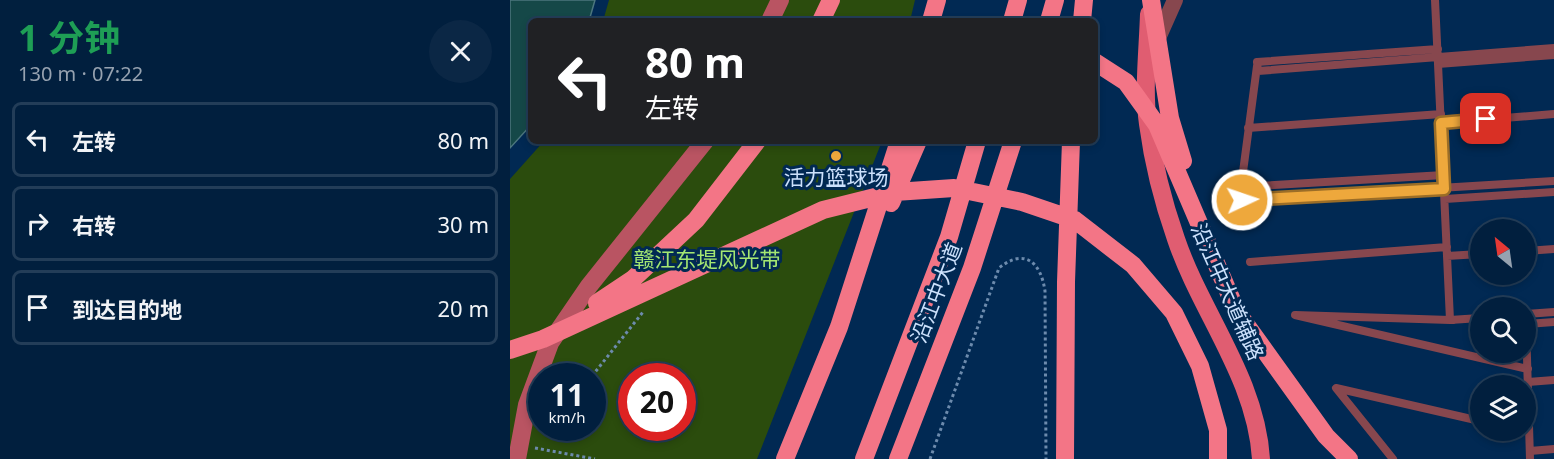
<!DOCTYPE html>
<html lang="zh">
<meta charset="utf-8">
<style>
:root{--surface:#011f3e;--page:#0b2745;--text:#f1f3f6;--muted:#96a2b0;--line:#233d58}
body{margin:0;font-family:"Noto Sans","Noto Sans SC",sans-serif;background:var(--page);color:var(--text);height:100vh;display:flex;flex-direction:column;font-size:22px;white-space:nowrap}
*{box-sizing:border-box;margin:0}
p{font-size:20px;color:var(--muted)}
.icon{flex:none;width:33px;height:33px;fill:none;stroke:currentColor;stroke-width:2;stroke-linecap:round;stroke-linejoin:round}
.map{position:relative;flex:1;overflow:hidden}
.drawer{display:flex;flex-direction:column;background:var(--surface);width:510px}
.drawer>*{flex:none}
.top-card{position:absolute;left:18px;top:18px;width:570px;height:126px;border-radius:9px;box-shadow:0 3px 9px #0003,0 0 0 2px var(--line);background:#202124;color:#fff;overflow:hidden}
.needle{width:39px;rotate:331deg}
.buttons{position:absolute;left:960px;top:219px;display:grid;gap:12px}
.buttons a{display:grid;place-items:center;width:66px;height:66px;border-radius:50%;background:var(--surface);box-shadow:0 3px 9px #0003,0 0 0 2px var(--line);font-size:30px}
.speed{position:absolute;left:18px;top:363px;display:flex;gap:12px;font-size:30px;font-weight:700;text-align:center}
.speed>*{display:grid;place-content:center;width:78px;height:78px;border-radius:50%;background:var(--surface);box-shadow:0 3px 9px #0003,0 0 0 2px var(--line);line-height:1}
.speed small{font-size:15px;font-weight:400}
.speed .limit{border:9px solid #d22;background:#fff;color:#111}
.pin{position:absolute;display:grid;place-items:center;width:51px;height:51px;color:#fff;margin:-26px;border-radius:12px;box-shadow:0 3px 9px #0006}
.me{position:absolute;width:66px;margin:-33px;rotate:87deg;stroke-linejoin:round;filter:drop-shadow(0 0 4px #0008)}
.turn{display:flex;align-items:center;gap:21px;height:126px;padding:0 18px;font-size:27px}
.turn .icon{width:78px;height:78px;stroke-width:2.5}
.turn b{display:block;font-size:42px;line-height:51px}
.round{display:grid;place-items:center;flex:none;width:63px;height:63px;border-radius:32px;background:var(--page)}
.summary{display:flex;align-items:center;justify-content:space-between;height:102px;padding:0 18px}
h1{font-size:36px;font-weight:700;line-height:45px;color:#1e9e55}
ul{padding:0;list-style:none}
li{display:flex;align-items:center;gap:18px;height:75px;margin:0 12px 9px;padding:0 6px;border:3px solid var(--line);border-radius:9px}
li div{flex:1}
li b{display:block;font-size:22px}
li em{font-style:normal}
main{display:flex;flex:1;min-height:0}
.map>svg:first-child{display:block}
.green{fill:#2b4c0d;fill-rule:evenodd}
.water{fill:#154848;stroke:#4c767e;stroke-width:1.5}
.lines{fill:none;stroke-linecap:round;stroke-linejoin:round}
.path{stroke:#6d8bad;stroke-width:3;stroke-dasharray:3 3;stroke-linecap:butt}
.lane{stroke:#87474e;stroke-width:8}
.street{stroke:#87474e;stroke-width:16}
.secondary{stroke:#b95462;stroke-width:18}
.primary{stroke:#e05d71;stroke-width:18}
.highway{stroke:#f37586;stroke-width:18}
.route-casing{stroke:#9b6d27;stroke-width:15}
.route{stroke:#eea83c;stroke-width:10}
.poi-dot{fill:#eea83c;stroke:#012953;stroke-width:2}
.labels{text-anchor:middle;stroke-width:6;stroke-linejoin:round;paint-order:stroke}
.poi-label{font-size:21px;fill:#cce1fc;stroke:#012953}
.park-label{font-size:21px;fill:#a4e772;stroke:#012953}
.street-label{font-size:21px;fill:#cce1fc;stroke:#012953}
</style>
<main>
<section class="drawer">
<div class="summary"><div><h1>1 分钟</h1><p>130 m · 07:22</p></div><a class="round"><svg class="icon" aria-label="close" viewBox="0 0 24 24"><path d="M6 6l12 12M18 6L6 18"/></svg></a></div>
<ul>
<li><svg class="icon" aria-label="left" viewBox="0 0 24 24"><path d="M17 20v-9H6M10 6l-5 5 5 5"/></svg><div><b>左转</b></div><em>80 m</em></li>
<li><svg class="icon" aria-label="right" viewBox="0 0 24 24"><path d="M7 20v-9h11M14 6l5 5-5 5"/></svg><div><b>右转</b></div><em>30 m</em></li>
<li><svg class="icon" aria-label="arrive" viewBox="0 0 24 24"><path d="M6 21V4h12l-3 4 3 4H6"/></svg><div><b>到达目的地</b></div><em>20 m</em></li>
</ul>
</section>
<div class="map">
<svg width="1044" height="459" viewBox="0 0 1044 459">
<rect width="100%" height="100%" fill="#012953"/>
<path class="green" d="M99,0H405L400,21H93Z
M34,141H372L247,459H0V179ZM32,376H82V428H32ZM122,376H172V428H122Z"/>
<path class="water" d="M0,0H85L79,21H21V125L0,148Z"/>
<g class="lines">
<path class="path" d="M82,376L133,312
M25,448L85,459
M420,459L489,268C515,247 531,263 535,291L536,459"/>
<path class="lane" d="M925,0L940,320H944
M928,49L747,62L748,71L1044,48
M928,64L1044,55
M931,123L1044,114
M738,128L931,114
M934,175L731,187L732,200L1044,181
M731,187L747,66
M935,199L1044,192
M1016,251L1044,249
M937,256L970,254
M740,262L937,247
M1016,314L1044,312
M970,318L940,320L785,315L1018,369
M1016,324L1020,459
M1017,324L1044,322
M1018,382L1044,380
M1020,451L1044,449
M883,459L826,388L970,421"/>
<path class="street" d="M645,45L665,0"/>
<path class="secondary" d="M260,21L270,0
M7,459L17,405L40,343L79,286L195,141"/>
<path class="primary" d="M639,14C638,49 633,89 638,124C643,162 653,202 666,239C691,313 746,378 751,459"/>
<path class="highway" d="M641,0L660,118L673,161
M311,21L321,0
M421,21L427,0
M502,21L508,0
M539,21L545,0
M572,21L574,0
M585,62L616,82L647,125L727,312L816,436L839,459
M381,203L408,141
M87,303L123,279L186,220L247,141
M0,350L33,339L313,210L385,192L444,188L512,202L565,220L623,265L664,313L690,366L708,430V459
M275,459L329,327L389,141
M354,459L439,237L467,141
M388,459L462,268L503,141
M555,459L556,282L561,141"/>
</g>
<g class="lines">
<g class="route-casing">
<path id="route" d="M732,200L934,189L931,123L976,119"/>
</g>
<use href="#route" class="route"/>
</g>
<circle class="poi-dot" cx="326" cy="156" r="6"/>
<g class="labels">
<g class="poi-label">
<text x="326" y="185">活力篮球场</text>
</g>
<g class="park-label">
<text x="197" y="267">赣江东堤风光带</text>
</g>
<g class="street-label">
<text transform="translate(717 292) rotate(66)" y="7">沿江中大道辅路</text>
<text transform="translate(427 293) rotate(-69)" y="7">沿江中大道</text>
</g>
</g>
</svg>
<div class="buttons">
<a><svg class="needle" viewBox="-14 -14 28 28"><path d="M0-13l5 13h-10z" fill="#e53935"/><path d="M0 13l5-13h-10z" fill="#96a2b0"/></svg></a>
<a><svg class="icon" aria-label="search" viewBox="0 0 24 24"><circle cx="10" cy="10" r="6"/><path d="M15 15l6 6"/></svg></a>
<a><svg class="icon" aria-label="layers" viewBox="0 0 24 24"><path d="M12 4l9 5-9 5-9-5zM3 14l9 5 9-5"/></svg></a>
</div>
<div class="speed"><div>11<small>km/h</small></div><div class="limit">20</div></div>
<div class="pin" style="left:976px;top:119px;background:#d93025"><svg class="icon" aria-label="arrive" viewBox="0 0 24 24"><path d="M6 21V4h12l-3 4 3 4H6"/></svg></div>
<svg class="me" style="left:732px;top:200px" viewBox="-20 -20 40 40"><circle r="17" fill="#eea83c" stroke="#fff" stroke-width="3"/><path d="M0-11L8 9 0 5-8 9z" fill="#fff"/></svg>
<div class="top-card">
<div class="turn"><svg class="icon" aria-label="left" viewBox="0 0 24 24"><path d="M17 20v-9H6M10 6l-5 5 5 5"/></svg><div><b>80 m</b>左转</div></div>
</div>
</div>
</main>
